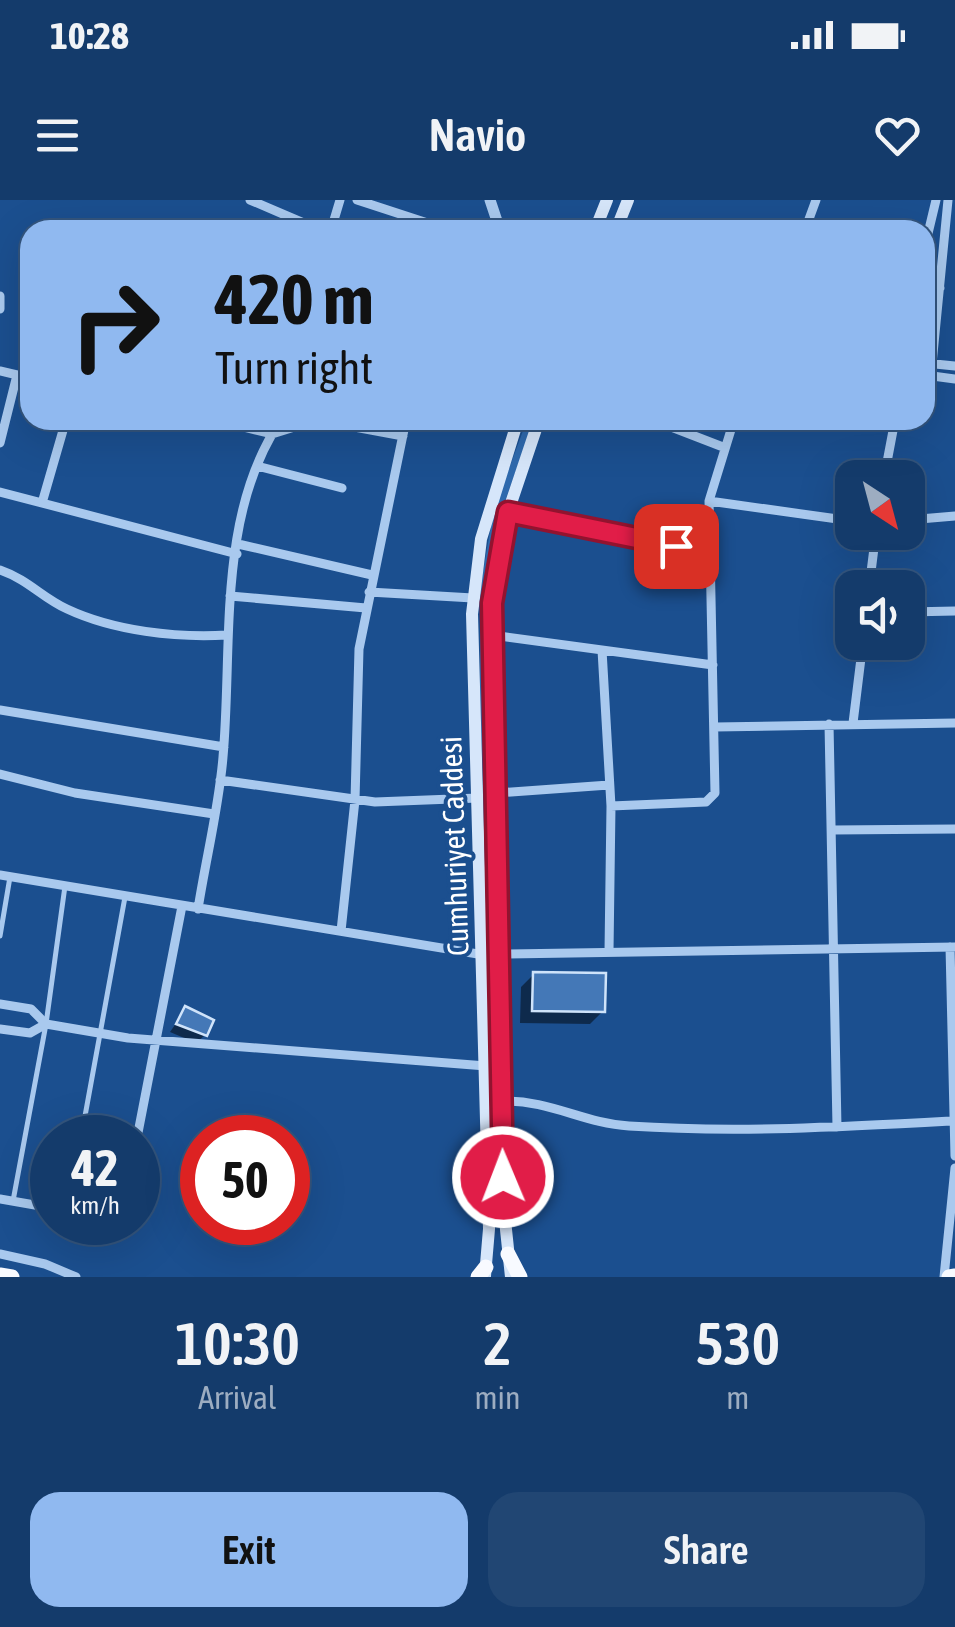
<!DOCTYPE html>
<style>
:root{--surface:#143b6b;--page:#214673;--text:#f1f3f6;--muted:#9dadc1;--line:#33557e;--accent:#90b9f0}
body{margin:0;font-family:"Asap Condensed",sans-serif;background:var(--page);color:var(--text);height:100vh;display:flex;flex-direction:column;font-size:38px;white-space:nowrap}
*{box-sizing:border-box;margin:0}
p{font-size:32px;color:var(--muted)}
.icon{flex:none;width:55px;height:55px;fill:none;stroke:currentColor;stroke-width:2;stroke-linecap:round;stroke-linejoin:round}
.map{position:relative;height:1077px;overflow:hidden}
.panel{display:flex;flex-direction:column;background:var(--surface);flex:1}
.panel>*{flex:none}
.guide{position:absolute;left:20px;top:20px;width:915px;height:210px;border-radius:30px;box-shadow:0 10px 40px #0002,0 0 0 2px var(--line);background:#90b9f0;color:#111;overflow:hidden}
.needle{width:65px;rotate:144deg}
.fabs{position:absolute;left:835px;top:260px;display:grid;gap:20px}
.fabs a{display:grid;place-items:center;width:90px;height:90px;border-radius:20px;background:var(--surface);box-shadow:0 10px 40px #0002,0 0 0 2px var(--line);font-size:50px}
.speed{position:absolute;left:30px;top:915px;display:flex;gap:20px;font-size:50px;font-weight:700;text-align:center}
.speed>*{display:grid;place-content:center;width:130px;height:130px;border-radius:50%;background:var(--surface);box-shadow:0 10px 40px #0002,0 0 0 2px var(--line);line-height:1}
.speed small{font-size:25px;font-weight:400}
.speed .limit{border:15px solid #d22;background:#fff;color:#111}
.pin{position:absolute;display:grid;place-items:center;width:85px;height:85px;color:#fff;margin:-42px;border-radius:20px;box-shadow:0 5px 15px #0006}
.me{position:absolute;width:110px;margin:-55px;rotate:359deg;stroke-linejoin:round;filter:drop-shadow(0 0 8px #0008)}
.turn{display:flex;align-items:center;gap:35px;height:210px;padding:0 30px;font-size:45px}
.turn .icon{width:130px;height:130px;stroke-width:2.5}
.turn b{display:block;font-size:70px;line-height:85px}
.eta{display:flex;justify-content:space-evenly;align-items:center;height:170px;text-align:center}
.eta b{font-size:60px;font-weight:600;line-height:70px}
.button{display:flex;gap:20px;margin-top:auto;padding:20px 30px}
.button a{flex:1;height:115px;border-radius:30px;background:var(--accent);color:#111;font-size:40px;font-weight:600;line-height:115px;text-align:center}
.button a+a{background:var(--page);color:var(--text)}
.status{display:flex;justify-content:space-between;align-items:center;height:70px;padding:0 50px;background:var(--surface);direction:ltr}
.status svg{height:28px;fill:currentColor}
header{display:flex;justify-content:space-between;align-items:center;height:130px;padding:0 30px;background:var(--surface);font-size:45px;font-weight:600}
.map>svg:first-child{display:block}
.green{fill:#2e69ad}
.shadow{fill:#0007}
.building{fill:#4478b7;stroke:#cfe3fa;stroke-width:2.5}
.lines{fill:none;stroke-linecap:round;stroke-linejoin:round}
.service{stroke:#a9c9ee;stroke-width:5}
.minor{stroke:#a9c9ee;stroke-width:9}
.tertiary{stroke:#a9c9ee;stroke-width:11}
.secondary{stroke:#d6e6fa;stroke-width:12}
.trunk{stroke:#f8faff;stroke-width:15}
.route-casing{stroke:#92132f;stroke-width:25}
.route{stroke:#e11d48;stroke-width:18}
.labels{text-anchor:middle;stroke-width:8;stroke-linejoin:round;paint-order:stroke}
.street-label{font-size:30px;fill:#fff;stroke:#1b4f8f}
</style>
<div class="status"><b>10:28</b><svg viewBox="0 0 49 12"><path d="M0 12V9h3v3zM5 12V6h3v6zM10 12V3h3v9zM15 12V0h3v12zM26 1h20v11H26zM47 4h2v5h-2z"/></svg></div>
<header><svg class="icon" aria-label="menu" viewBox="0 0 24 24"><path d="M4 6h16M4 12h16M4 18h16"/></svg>Navio<svg class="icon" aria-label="heart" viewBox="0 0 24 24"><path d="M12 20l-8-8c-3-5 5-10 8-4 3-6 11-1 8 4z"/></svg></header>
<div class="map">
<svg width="955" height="1077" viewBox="0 0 955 1077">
<rect width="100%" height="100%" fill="#1b4f8f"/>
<path class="green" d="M527,220H534L496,326L486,391L492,738L480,510V389L494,309Z"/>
<path class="shadow" d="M534,774L603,811L590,824L520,823L521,787Z
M186,809L205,835L196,843L170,832Z"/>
<path class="building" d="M533,772L606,773L605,812L532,811Z
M185,806L214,820L207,836L176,824Z"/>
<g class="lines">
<path class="service" d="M0,736L10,677
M81,938L125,697
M13,1001L46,824L65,686"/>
<path class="minor" d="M250,0L320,30
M357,0L449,30
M331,30L340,0
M805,30L816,0
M925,46L936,0
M925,82L940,88
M0,96V109
M925,163L955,166
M932,164L948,0
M0,171L30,178
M925,175L955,179
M215,220L272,234L317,220L403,236
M653,220L723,247
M0,243L17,175
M257,266L342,288
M884,278L895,220
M0,292L237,354
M709,301L852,321
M42,303L66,220
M508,312L709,353
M908,320L955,316
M238,344L372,375
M0,370C29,380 41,397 67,409C114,431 176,438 227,435
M869,388L876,332
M369,392L473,398
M230,396L366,408
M908,412L955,411
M492,435L713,465
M602,450L611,606L609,751
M0,510L224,547
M853,523L863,442
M829,524L837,927
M715,527L955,523
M0,574L75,593L214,614
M220,580L375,602L478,598
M497,593L609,585
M611,606L706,602L715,593L709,301L734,220
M833,630L955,629
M0,675L484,755
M198,709C206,658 219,607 223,557C233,447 216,315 281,220
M341,731L355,600L359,449L406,220
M950,747L955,956
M501,754L955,747
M0,804L31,809L46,824L128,838L486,866
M0,829L30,833L46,824
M502,901C550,900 583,923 629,926C737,933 844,927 952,921
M137,938L182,706
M0,999L52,1008
M0,1054L45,1064L76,1077
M944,1077L955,968"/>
<path class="tertiary" d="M490,0L500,30"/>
<path class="secondary" d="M595,30L607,0
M616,30L628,0
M485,1076L489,1029L472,414L481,339L518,220
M511,1077L503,1001L492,403L508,312L539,220"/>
<path class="trunk" d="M508,1054L520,1077
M0,1075L12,1077
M478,1077L486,1067
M949,1077L955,1076"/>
</g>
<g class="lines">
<g class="route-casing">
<path id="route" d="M503,977L492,403L508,312L676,346"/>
</g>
<use href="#route" class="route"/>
</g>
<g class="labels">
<g class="street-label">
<text transform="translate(455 646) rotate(-92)" y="10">Cumhuriyet Caddesi</text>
</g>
</g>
</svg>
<div class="fabs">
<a><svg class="needle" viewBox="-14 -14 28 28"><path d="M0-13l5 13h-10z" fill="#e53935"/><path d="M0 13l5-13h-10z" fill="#9dadc1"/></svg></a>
<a><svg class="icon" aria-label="sound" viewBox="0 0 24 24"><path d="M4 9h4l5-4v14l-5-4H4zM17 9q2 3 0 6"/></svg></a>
</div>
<div class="speed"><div>42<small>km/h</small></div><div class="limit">50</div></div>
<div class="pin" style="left:676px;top:346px;background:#d93025"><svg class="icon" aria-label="arrive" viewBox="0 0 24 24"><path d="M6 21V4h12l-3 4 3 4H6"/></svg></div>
<svg class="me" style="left:503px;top:977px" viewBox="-20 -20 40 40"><circle r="17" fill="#e11d48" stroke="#fff" stroke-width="3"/><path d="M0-11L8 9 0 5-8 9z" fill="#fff"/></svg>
<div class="guide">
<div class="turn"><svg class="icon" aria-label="right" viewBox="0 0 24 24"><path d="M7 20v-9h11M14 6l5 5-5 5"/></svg><div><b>420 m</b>Turn right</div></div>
</div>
</div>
<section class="panel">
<div class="eta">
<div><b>10:30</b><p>Arrival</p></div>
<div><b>2</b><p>min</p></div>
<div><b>530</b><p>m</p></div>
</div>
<div class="button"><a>Exit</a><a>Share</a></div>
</section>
